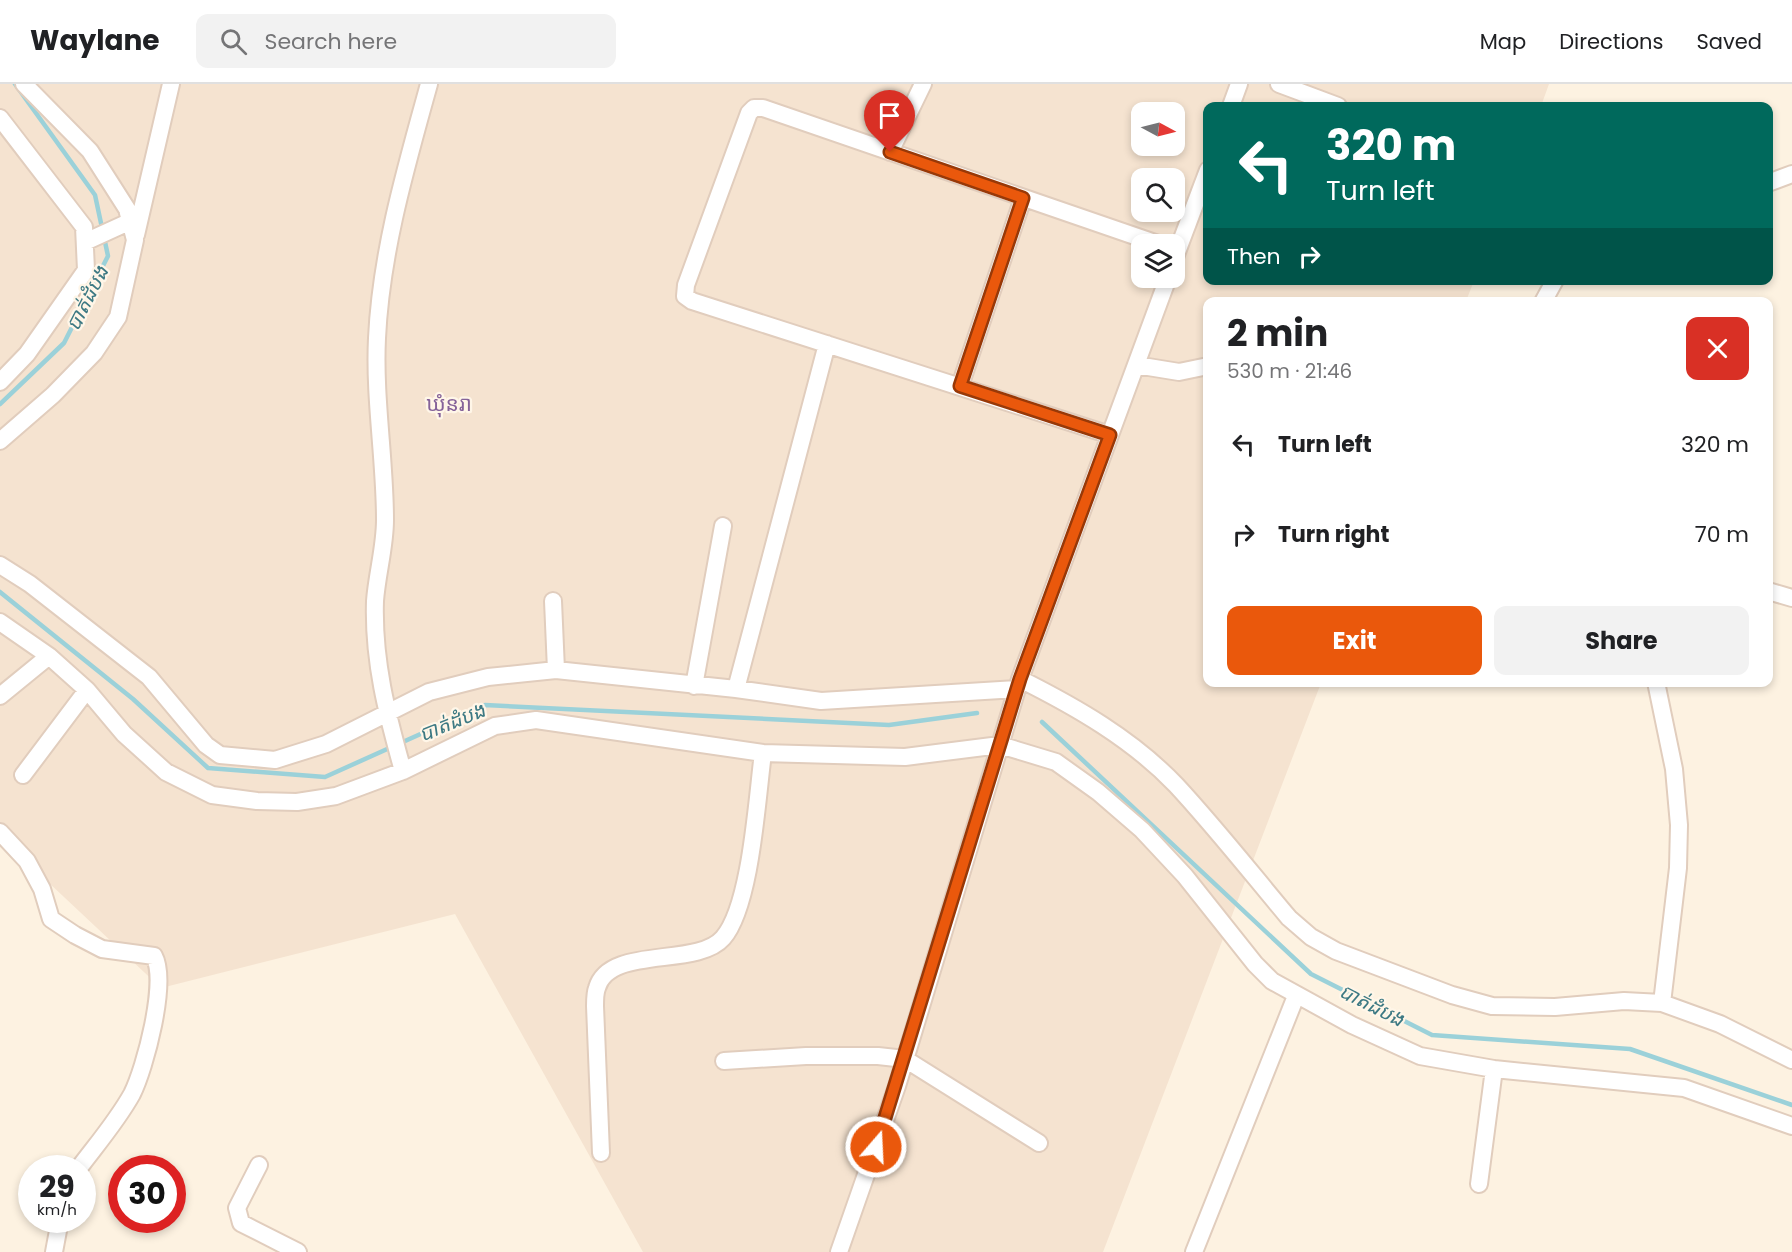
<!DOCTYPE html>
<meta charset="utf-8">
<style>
:root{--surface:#fff;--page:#f2f2f2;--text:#202124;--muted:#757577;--line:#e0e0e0;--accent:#ea580c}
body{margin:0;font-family:Poppins,"Noto Sans Khmer",sans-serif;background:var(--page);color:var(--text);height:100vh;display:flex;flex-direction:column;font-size:22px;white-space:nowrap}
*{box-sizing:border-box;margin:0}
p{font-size:20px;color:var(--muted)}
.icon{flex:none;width:33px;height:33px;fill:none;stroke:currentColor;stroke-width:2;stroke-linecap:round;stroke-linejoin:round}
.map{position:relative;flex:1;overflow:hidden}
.sheet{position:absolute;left:1203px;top:213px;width:570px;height:390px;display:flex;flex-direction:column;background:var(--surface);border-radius:12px;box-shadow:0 3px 9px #0003}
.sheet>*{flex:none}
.hud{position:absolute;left:1203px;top:18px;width:570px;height:183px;border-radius:12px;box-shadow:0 3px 9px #0003;background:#00695c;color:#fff;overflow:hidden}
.needle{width:39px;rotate:97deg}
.fabs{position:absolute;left:1131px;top:18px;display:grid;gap:12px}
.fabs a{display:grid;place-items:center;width:54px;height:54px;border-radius:12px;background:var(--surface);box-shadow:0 3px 9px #0003;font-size:30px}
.speed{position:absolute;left:18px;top:1071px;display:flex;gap:12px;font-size:30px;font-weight:700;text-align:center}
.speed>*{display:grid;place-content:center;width:78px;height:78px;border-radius:50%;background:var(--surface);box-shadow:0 3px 9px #0003;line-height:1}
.speed small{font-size:15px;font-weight:400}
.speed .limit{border:9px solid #d22;background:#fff;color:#111}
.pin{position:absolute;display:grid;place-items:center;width:51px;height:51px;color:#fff;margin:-62px -26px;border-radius:50% 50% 50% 0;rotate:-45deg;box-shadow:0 0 6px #0007}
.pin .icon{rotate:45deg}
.me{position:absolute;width:66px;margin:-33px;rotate:19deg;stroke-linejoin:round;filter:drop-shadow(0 0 4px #0008)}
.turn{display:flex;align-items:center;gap:21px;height:126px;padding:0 24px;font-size:27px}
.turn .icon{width:78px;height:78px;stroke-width:2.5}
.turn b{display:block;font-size:42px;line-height:51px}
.then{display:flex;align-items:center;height:57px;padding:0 24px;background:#0003;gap:12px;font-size:22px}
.round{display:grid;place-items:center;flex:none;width:63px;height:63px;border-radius:12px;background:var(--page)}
.overview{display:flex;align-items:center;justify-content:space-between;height:102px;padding:0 24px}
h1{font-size:36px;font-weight:700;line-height:45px}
.button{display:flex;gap:12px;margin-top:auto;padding:12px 24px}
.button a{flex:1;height:69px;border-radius:12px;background:var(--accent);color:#fff;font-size:24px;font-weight:700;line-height:69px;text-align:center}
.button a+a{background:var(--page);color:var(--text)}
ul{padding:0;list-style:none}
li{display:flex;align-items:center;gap:18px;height:90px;padding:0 24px}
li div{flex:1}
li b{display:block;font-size:22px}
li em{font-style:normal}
header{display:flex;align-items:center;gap:36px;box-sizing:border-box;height:84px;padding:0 30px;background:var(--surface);border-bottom:2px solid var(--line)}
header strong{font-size:28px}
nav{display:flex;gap:33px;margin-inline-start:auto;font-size:21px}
.search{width:420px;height:54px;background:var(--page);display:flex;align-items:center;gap:15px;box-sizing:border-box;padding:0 21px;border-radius:12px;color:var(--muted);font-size:22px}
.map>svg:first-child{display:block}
.residential{fill:#f5e3d0;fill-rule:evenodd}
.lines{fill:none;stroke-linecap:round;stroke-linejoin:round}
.stream{stroke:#9bd1d9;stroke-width:4.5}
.minor-casing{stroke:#e1cdbd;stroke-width:20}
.minor{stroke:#fff;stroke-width:16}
.route-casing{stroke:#983908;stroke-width:15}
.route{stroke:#ea580c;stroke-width:10}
.labels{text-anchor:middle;stroke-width:4.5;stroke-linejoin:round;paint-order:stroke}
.water-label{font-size:20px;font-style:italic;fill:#3d7983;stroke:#fff6e8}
.quarter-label{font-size:21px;fill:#856299;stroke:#fff6e8}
</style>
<header>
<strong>Waylane</strong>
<div class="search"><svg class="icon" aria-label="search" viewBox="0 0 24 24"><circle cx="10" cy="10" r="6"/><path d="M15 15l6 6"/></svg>Search here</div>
<nav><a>Map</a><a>Directions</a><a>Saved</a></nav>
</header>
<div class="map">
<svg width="1792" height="1168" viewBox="0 0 1792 1168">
<rect width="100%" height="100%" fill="#fdf2e1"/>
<path class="residential" d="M0,0H1549L1541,22H1208V196L1474,197L1466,217L1208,218V598L1321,599L1103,1168H643L455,830L161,904L0,753ZM1142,28H1174V62H1142ZM1142,94H1174V128H1142ZM1142,160H1174V194H1142Z"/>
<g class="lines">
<path class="stream" d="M0,320L64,259L108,172L95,111L15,0
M0,508L133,615L208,684L325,693L485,621L889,641L977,629
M1042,638L1311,890L1432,951L1630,965L1792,1021"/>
<g class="minor-casing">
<path id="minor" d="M1279,0L1338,22
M1231,22L1239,0
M0,34L84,143L86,186L27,270L0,298
M890,68L923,0
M1768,99L1792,90
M136,151L171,0
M85,158L131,137
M1174,176L1208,86
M1543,218L1555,196
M1136,281L1179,288L1208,282
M960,302L1023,114
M1110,351L692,217L685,212L686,201L749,29L754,24H763L1158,160
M0,357L53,311L94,269L118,233L135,156L127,125L90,67L24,0
M0,481L30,500L149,593L206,661L220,671L275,676L326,660L429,608L488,593L556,586L736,605L821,617L1017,605
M1768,507L1792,514
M553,517L556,586
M0,538L49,572L87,606L124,650L166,688L212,711L257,717L297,718L336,712L403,687L495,642L536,636L763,669L905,673L1000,661L1056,678L1098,708L1142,746L1185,792L1255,880L1272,897L1352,941L1420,972L1494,985L1684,1004L1792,1042
M1020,595C1076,623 1132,655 1176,701C1215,743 1252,790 1289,834L1311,853L1336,867L1452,911L1492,922L1555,923L1624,917L1662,919L1720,940L1792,976
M1656,598L1674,685L1679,741L1678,784L1662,919
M694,602L723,442
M736,605L827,260
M0,612L49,572
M403,687C387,630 373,577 375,517C377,490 385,463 385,436C385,375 374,314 377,254C381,168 406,83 429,0
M23,691L87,606
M0,748L27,777L42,805L51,835L75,851L102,865L154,872C168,898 145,984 132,1010C117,1037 97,1060 79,1084
M724,977L806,972H878L905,975L1039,1059
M601,1069L595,922C595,916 595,909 597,904C609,861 697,884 723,854C751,822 757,714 763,669
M259,1081L237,1124L241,1139L298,1168
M1479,1100L1494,985
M54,1168L60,1136
M839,1168L897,1002L1020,595L1168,194
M1194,1168L1296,912"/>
</g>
<use href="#minor" class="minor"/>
</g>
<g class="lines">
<g class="route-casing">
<path id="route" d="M876,1063L1020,595L1110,351L960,302L1023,114L890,68"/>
</g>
<use href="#route" class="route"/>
</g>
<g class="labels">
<g class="water-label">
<text transform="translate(87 214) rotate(-63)" y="7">បាត់ដំបង</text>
<text transform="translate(452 638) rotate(-22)" y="7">បាត់ដំបង</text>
<text transform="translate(1372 921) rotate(27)" y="7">បាត់ដំបង</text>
</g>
<g class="quarter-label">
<text x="449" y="327">ឃុំនរា</text>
</g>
</g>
</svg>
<div class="fabs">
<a><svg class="needle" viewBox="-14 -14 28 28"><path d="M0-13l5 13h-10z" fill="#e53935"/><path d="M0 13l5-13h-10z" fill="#757577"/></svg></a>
<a><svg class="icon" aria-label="search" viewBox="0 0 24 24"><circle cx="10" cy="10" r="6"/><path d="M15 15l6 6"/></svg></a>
<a><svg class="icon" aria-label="layers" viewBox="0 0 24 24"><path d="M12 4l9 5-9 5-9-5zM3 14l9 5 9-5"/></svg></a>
</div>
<div class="speed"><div>29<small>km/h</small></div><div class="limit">30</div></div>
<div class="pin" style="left:890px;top:68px;background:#d93025"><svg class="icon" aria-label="arrive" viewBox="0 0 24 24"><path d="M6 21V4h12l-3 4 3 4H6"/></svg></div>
<svg class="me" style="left:876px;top:1063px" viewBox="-20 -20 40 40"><circle r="17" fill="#ea580c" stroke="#fff" stroke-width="3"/><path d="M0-11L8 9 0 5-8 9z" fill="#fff"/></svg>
<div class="hud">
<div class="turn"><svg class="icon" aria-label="left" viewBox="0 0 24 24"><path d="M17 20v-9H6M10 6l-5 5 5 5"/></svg><div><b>320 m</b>Turn left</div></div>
<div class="then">Then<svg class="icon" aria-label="right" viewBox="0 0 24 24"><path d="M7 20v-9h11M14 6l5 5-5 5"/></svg></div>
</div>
<section class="sheet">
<div class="overview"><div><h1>2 min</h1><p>530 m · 21:46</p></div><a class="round" style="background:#d93025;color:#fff"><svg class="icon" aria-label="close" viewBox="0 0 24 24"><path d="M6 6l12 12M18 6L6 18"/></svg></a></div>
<ul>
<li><svg class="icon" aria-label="left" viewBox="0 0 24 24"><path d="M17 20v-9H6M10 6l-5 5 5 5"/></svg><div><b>Turn left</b></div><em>320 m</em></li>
<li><svg class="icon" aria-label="right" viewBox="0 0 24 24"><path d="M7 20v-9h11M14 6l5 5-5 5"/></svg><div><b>Turn right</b></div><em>70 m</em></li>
</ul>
<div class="button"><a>Exit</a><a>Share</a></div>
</section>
</div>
